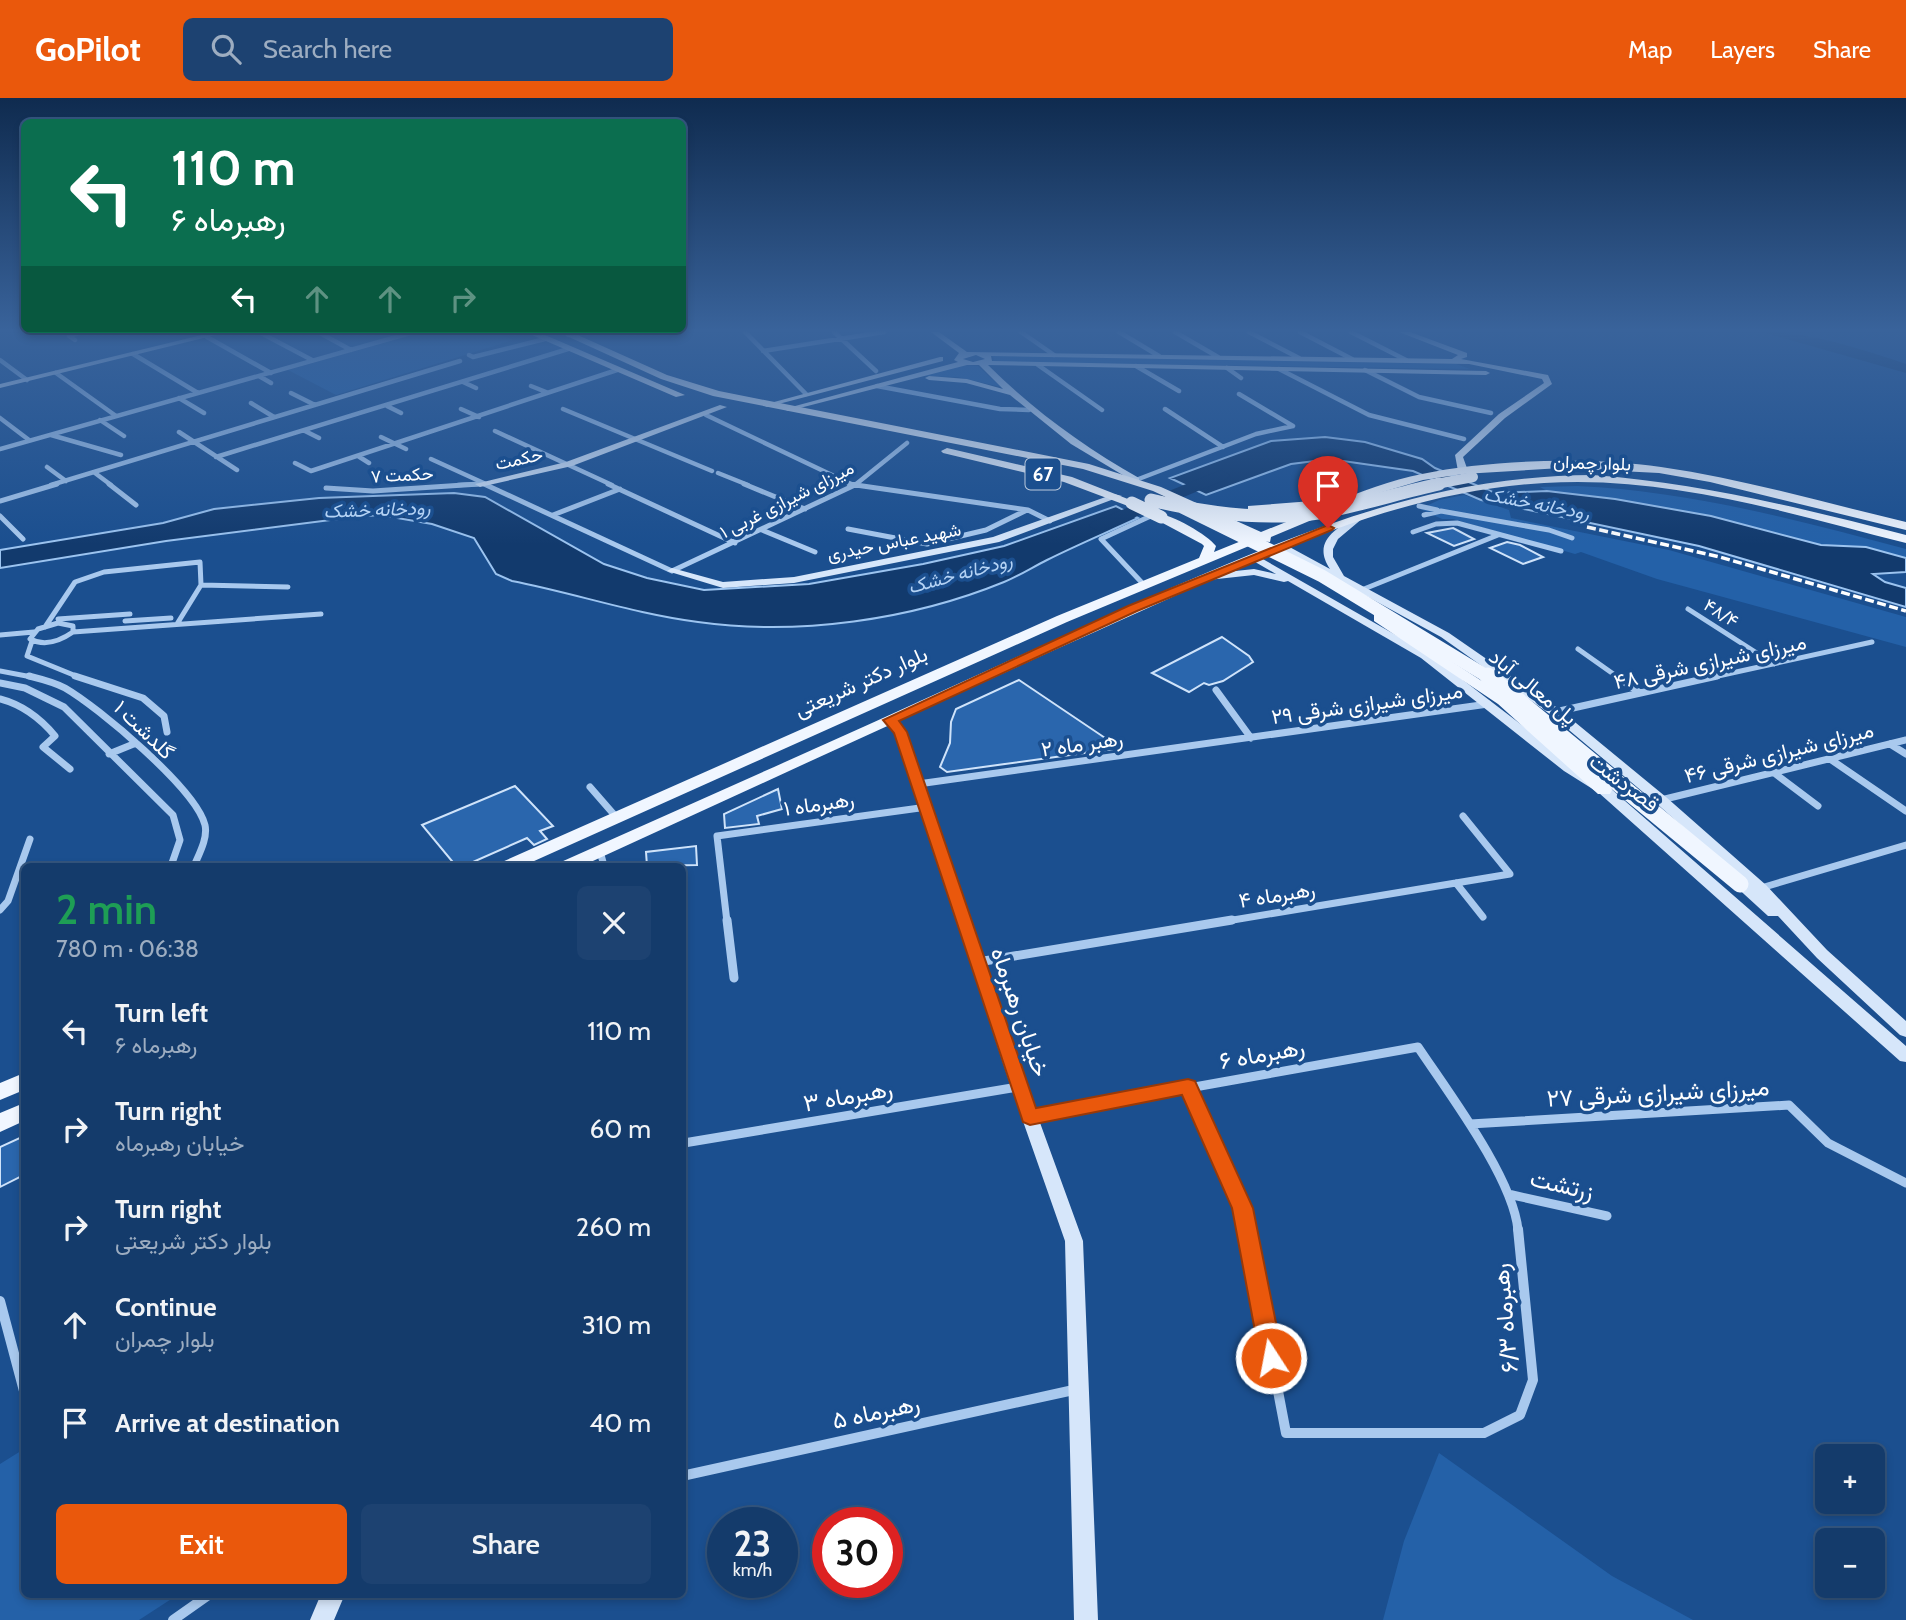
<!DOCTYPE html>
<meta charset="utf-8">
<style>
:root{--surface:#143b6b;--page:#1d4271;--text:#f1f3f6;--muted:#9dadc1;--line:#33557e;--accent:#ea580c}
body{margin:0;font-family:Cabin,Vazirmatn,sans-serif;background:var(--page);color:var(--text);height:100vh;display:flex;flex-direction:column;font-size:26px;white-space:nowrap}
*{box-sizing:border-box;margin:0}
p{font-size:23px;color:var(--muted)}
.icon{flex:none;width:38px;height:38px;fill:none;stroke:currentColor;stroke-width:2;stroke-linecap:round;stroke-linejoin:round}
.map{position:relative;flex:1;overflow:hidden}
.sheet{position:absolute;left:21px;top:765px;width:665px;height:735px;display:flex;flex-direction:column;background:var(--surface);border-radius:10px;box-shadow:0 4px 10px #0003,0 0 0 2px var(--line)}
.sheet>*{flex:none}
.guide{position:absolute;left:21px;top:21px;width:665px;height:214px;border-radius:10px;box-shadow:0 4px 10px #0003,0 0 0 2px var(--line);background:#0b6e4f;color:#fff;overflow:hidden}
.fabs{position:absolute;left:1815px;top:1346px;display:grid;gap:14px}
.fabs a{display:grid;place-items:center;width:70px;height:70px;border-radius:10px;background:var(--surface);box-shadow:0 4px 10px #0003,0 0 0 2px var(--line);font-size:35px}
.speed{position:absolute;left:707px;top:1409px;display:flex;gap:14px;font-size:35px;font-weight:700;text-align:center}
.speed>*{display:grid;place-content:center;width:91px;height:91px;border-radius:50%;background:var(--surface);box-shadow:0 4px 10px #0003,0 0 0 2px var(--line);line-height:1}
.speed small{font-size:18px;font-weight:400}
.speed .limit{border:10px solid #d22;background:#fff;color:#111}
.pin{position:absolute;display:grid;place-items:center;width:60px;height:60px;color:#fff;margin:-72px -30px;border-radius:50% 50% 50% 0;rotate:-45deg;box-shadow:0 0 7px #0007}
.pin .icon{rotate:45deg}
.me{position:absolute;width:77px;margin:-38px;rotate:349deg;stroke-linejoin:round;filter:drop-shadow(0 0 5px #0008)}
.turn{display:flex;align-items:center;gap:24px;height:147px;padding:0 35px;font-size:32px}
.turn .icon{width:91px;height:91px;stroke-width:2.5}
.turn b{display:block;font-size:49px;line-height:60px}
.lanes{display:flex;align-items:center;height:66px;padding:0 35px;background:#0003;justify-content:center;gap:35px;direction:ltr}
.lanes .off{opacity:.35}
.round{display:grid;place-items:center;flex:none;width:74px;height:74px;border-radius:10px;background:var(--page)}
.head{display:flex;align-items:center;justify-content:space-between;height:119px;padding:0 35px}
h1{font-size:42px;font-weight:600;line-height:52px;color:#1e9e55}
.primary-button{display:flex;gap:14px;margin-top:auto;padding:14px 35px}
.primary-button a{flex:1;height:80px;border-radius:10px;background:var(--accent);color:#fff;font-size:28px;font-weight:600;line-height:80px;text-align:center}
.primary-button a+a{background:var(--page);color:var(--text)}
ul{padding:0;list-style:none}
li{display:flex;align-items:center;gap:21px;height:98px;padding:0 35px}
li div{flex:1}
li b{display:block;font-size:26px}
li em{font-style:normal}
header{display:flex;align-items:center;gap:42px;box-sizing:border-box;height:98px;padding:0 35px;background:var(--accent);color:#fff}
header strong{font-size:33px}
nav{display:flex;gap:38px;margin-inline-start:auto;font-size:24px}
.search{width:490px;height:63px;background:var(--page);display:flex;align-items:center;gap:18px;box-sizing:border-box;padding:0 24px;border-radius:10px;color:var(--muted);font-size:26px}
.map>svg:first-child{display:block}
.green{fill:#2461a8}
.water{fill:#123a6d;stroke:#9cc4f0;stroke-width:2}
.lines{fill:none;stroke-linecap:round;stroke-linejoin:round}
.river{fill:#123a6d;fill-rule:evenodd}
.building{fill:#2a66ad;stroke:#cfe3fa;stroke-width:2}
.street-far4{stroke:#a9c9ee;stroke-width:4.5}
.street-far3{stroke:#a9c9ee;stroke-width:5}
.street-far2{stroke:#a9c9ee;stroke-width:7}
.street-far1{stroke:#a9c9ee;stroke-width:9}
.street{stroke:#a9c9ee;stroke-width:10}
.secondary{fill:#d6e6fa;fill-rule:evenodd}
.primary{fill:#f0f6ff;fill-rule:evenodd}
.rail{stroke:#fff;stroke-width:3.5;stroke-dasharray:9 3.5;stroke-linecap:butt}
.primary-bridge-far2{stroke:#f0f6ff;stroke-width:10}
.primary-bridge-far1{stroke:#f0f6ff;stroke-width:13}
.primary-bridge{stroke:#f0f6ff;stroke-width:17}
.route{fill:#ea580c;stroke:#983908;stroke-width:2}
.labels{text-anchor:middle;stroke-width:7;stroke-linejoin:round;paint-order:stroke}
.far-street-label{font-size:18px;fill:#fff;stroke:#1b4f8f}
.shield{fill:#1b4f8f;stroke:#bbcadd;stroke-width:2}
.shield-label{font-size:19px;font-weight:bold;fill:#fff}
.far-water-label{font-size:19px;font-style:italic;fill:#b5d3f5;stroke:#1b4f8f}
.street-label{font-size:21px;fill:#fff;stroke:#1b4f8f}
.near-street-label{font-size:24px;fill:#fff;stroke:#1b4f8f}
</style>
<header>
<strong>GoPilot</strong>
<div class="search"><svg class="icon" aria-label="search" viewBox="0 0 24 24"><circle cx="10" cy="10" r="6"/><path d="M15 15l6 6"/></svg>Search here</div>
<nav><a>Map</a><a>Layers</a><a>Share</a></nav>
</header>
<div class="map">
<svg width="1906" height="1522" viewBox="0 0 1906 1522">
<rect width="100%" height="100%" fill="#1b4f8f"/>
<path class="green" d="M424,234H495L513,242L336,297L288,272Z
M992,258L1456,266L1470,271L991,264L994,261Z
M959,267L978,268L1001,289L958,279L921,278Z
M1577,388C1690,393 1797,422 1906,451V460L1866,449L1821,447L1677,412L1547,393L1540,389Z
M1464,397L1509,412L1511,420L1669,452L1906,519V549L1657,481L1581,454L1575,456L1453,421H1442L1420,411L1439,402Z
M24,1351V1496H179L139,1522H0V1366Z
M1439,1355L1612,1478L1693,1522H1383L1404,1443Z"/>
<path class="water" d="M1325,339L1365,344L1422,361L1435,370L1495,395L1547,393L1615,401L1711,418L1821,447L1866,449L1906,460V474L1873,476L1885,484L1906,490V509L1699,448L1481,402L1413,373L1343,363H1315L1291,366L1206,397L1170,380L1271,343Z
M454,395L485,399L604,466L647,480L704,492L809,486L923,466L1004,448L1116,408L1138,420C1108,434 1077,447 1047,462C1033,469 1019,478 1004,484C911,522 798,538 698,524C635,516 574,495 512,483L496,476L474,440L432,426L380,417L354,419L166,443L0,470V452L163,425L214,411L319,400Z"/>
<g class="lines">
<path class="river" d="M1762,234C1811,234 1860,251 1906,266V275Z
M1221,372L1230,377L1227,381L1104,432L1098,433L1089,428L1092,424Z"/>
</g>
<path class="building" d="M1453,430L1474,441L1454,448L1427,435Z
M1507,444L1520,447L1543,459L1523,466L1490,450Z
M1222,539L1249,558L1253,564L1223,583L1209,587L1204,585L1189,594L1152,575Z
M1019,582L1120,650L947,674L940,669L950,645L951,624L956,611Z
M515,688L553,728L540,733L547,741L534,747L527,740L464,768H456L422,727Z
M778,691L782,711L757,718L759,726L725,730L724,716Z
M696,748L697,767L647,768L646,754Z
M24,1038V1077L0,1089V1049Z"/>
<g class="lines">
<path class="street-far4" d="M259,234L312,262
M318,234L351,252
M745,234L806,296
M834,234L876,273
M1021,234L1054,257
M1119,234L1159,258
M1175,234L1218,259
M1249,234L1299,260
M1300,234L1352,261
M1351,234L1406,262
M568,237L587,234
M207,239L271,275
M75,242L69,238L82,234
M763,253L884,234
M133,256L198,295
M469,257L473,259L545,241
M0,262L27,282
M1038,267L1102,312
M1136,268L1179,293
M1227,270L1241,280
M1279,271L1369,317L1464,341
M1365,272L1419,299L1491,315
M56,275L116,318
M259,278L271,285
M463,284L476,290
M531,288L546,294
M877,288L1000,311L1029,312
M291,295L315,307
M1239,296L1293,328
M179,300L204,315
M251,305L274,319
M387,308L401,315
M461,311L479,319
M563,311L712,373
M1165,311L1223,349
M706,317L853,387
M0,320L29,342
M100,322L124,338
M305,333L319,340
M495,333L612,387
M179,334L237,372
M51,337L121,357
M381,339L406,351
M0,351L414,234
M358,358L369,365
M216,359L568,251
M431,361L488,387
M295,365L311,373L617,272
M47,369L66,383
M95,375L111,387
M718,375L748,387
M1136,382L1256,336L1293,328
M51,387L460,263
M458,387L479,386
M855,387L907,345"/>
<path class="street-far3" d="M109,386L136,407
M484,386L672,473L857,386
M608,386L735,445
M744,386L805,411
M849,386L1028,412L1050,423
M326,390L373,393L479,386
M0,403L57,386
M1419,408L1437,412
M553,417L620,391
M1424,417L1441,413L1549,432L1572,440
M0,418L23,441
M848,431L927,446L986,432L1027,412
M762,432L815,454
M1413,434L1436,426L1457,425L1561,453
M1145,488L1101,441L1155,416
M1359,493L1498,437
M1688,511L1774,566
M58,521L130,516
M125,523L171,520
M58,525L73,528V534C60,543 45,549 30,541L38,531Z
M177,526L201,487
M45,529L75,484L104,474L200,464L201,487L288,489
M73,534L321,516
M0,537L34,534
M32,543L27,558L81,580
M1578,551L1619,580
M0,573L37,580
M1709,580L1872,544"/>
<path class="street-far2" d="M29,578C41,581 54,584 65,590C98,609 196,691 205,727C208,740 199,756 194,768
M75,578L143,600L164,618L167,634
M1616,578L1640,595
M0,585L25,590L64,609L173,717L180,742L171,768
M1216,592L1251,640
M0,601C23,607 40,620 55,638L43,649L70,671
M1555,614L1717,578
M1890,646L1906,656
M109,656L136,645
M1830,661L1906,713
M1773,674L1818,708
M918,686L1488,606
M590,689L617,720
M1661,702L1906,642
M600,753L604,768
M1456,785L1483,819
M1761,790L1906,747
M0,812L8,803L30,741
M727,824L717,738L927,709
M1221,824L1510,776L1463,718"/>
<path class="street-far1" d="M727,822L734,880
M978,864L1232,822
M1189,990L1243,1110L1247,1132
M1189,990L1418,949C1448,994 1513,1080 1518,1132
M1030,1019L1189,990
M1470,1026L1789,1007L1828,1045L1906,1085
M682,1041L684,1045L1018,989
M1508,1096L1607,1118"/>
<path class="street" d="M1247,1131L1286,1335H1484L1520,1317L1533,1282L1518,1131
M0,1203L24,1293
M682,1378L1078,1291
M173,1522L210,1496"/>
<path class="secondary" d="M214,234H228L0,290V286Z
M931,234H939L967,254L1452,261L1458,257L1399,234H1410L1467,255V259L1461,261L1548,277L1552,286L1505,320L1463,359L1468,373L1463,376L1458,373L1455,357L1499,316L1544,285L1542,281L1469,266L991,258L992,263L1486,273L1490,275L1486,277L988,267C1033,312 1084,349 1139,380V384L1136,385L1071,346L1010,297L966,285L929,282L925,280L929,278L967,281L1003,291L979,267H967L788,313L784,311L958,264L954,262L959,255ZM976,257L985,261L973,264L963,261Z
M940,259H943V263L767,309L763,307Z
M720,307L727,309L572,368L480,389L475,386L566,364Z
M1114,396L1122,398L999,444L794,485L723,490L667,473L672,470L723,484L794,479L993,439Z
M1355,418L1363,420L1338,441L1333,451V459L1344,478L1449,535L1559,611L1666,699L1766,787L1827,852L1906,923V939L1900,937L1817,860L1778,818H1768L1733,786L1735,783L1743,782L1656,705L1551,617L1441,539L1275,448L1284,446L1330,471C1312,444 1335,432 1355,418Z
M1254,456L1429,556L1574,667L1609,689L1906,948V964L1900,963L1599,695L1564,673L1421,560L1288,483L1284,484L1254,477L1208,482L1203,479L1208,476L1254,471L1276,476L1250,461L1249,459Z
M890,618L894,619L906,634L1027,989L1083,1143L1098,1522H1074L1065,1143L1011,989L894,635L884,622Z
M321,1496H345L334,1522H310Z"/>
<path class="primary" d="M525,234H538L685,297L676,299Z
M558,234H571L667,277L719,293L1089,366L1161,389L1261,434L1321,410L1252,415L1248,414V408L1325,402L1331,406C1360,394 1391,382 1422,376C1492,361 1591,359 1661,369C1744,381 1825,405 1906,424V432L1710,384L1659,375L1561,370L1463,376L1423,382L1369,398L1271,439L1270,444L1261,443L1067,524L523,768H499L502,764L1057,518L1199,460L1204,448L1202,446L1157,422V416C1170,415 1208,437 1216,448L1214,454L1251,439L1153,393L1083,371L713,298L661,281Z
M947,350L1072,379L1138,405L1128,408L1064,384L943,355L941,353Z
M1593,377C1700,385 1802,410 1906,437V445C1788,415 1667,377 1544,385C1386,394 1239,470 1097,533C924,610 753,690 582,768H558L561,764C695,704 829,645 962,584C1032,552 1101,521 1171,490C1312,429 1437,378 1593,377Z
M1379,516L1508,600L1610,688L1612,692L1610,696H1598L1498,606L1374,523V517Z
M24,975V992L0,1002V985Z
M24,1005V1023L0,1034V1015Z"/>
<path class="rail" d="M1587,429L1720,459L1906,513"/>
<path class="primary-bridge-far2" d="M1431,387L1473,379"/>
<path class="primary-bridge-far1" d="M1151,402C1205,415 1262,423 1318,415C1359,408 1398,395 1439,386
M1170,403L1322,478L1490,580
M1132,405L1161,419"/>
<path class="primary-bridge" d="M1488,578L1740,786"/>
</g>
<linearGradient id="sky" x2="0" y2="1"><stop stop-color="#0f2b4f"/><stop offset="0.52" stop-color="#39639b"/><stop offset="1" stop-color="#39639b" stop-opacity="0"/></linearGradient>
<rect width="1906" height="447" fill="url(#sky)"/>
<path class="route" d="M1328,427L1334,430L1332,432L1137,513L899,623L907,634L1036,1010L1188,981L1195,983L1253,1110L1283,1260L1280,1268L1271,1271L1263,1268L1260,1260L1232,1110L1182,997L1030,1027L1023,1024L894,635L883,622L1128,508Z"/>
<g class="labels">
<g class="far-street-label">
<text transform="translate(519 361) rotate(-12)" y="6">حکمت</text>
<text transform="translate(1592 365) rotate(2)" y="6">بلوار چمران</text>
<text transform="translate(402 377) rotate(-3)" y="6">۷ حکمت</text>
<text transform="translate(787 402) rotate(-27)" y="6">۱ میرزای شیرازی غربی</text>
<text transform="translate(894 444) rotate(-11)" y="6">شهید عباس حیدری</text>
<text transform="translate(1721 515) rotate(32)" y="6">۴۸/۴</text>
</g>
<rect class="shield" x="1025.5" y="360.5" width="35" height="31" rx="5"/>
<g class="shield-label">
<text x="1043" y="383">67</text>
</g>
<g class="far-water-label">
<text transform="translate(1537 405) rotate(11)" y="7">رودخانه خشک</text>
<text transform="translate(377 411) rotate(-2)" y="7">رودخانه خشک</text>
<text transform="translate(960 475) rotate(-15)" y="7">رودخانه خشک</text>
</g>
<g class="street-label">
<text transform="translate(1710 564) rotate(-12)" y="7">۴۸ میرزای شیرازی شرقی</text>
<text transform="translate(861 584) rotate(-24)" y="7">بلوار دکتر شریعتی</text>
<text transform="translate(1533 589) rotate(39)" y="7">پل معالی آباد</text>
<text transform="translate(1367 606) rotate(-8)" y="7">۲۹ میرزای شیرازی شرقی</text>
<text transform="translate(144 632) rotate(44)" y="7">گلدشت ۱</text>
<text transform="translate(1082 646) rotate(-8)" y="7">۲ رهبر ماه</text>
<text transform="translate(1779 655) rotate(-14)" y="7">۴۶ میرزای شیرازی شرقی</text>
<text transform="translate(1624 685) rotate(37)" y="7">قصردشت</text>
<text transform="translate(819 706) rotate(-8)" y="7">۱ رهبرماه</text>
<text transform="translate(1277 797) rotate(-9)" y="7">۴ رهبرماه</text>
</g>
<g class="near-street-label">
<text transform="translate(1020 914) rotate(71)" y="8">خیابان رهبرماه</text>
<text transform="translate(1262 956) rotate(-10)" y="8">۶ رهبرماه</text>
<text transform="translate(1658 995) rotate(-3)" y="8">۲۷ میرزای شیرازی شرقی</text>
<text transform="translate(848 998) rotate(-10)" y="8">۳ رهبرماه</text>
<text transform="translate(1562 1087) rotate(13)" y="8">زرتشت</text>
<text transform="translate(1505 1220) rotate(-95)" y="8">۶/۳ رهبرماه</text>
<text transform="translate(876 1314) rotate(-12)" y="8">۵ رهبرماه</text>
</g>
</g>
</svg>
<div class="fabs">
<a>+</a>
<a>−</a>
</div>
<div class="speed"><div>23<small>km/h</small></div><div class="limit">30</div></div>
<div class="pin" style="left:1328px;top:430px;background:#d93025"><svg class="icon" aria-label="arrive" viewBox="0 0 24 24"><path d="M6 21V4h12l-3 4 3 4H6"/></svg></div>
<svg class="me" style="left:1271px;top:1260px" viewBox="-20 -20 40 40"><circle r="17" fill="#ea580c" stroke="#fff" stroke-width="3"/><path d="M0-11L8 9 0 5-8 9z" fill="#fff"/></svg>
<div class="guide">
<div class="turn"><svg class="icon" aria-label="left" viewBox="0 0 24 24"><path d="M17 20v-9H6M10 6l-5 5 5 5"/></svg><div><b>110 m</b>۶ رهبرماه</div></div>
<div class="lanes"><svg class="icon" aria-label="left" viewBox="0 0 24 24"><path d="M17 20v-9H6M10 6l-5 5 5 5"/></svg><svg class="icon off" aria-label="ahead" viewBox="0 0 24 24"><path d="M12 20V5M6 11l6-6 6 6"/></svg><svg class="icon off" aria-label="ahead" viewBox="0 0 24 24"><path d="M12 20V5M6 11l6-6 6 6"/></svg><svg class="icon off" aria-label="right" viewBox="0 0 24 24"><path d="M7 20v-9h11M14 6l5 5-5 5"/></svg></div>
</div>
<section class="sheet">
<div class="head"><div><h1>2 min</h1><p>780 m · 06:38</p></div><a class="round"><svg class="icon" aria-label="close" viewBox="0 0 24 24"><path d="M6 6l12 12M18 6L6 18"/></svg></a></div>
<ul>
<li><svg class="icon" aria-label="left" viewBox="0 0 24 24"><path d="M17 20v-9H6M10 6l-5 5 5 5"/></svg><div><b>Turn left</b><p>۶ رهبرماه</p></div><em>110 m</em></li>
<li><svg class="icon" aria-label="right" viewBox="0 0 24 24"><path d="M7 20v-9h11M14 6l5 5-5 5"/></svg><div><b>Turn right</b><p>خیابان رهبرماه</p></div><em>60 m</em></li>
<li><svg class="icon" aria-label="right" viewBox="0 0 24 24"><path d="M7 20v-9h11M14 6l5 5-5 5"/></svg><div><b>Turn right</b><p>بلوار دکتر شریعتی</p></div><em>260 m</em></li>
<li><svg class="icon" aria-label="ahead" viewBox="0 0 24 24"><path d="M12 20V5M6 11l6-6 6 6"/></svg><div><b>Continue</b><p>بلوار چمران</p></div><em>310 m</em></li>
<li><svg class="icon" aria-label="arrive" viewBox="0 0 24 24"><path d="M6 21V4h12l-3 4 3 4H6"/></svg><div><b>Arrive at destination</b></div><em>40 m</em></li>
</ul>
<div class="primary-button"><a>Exit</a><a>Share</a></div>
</section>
</div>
